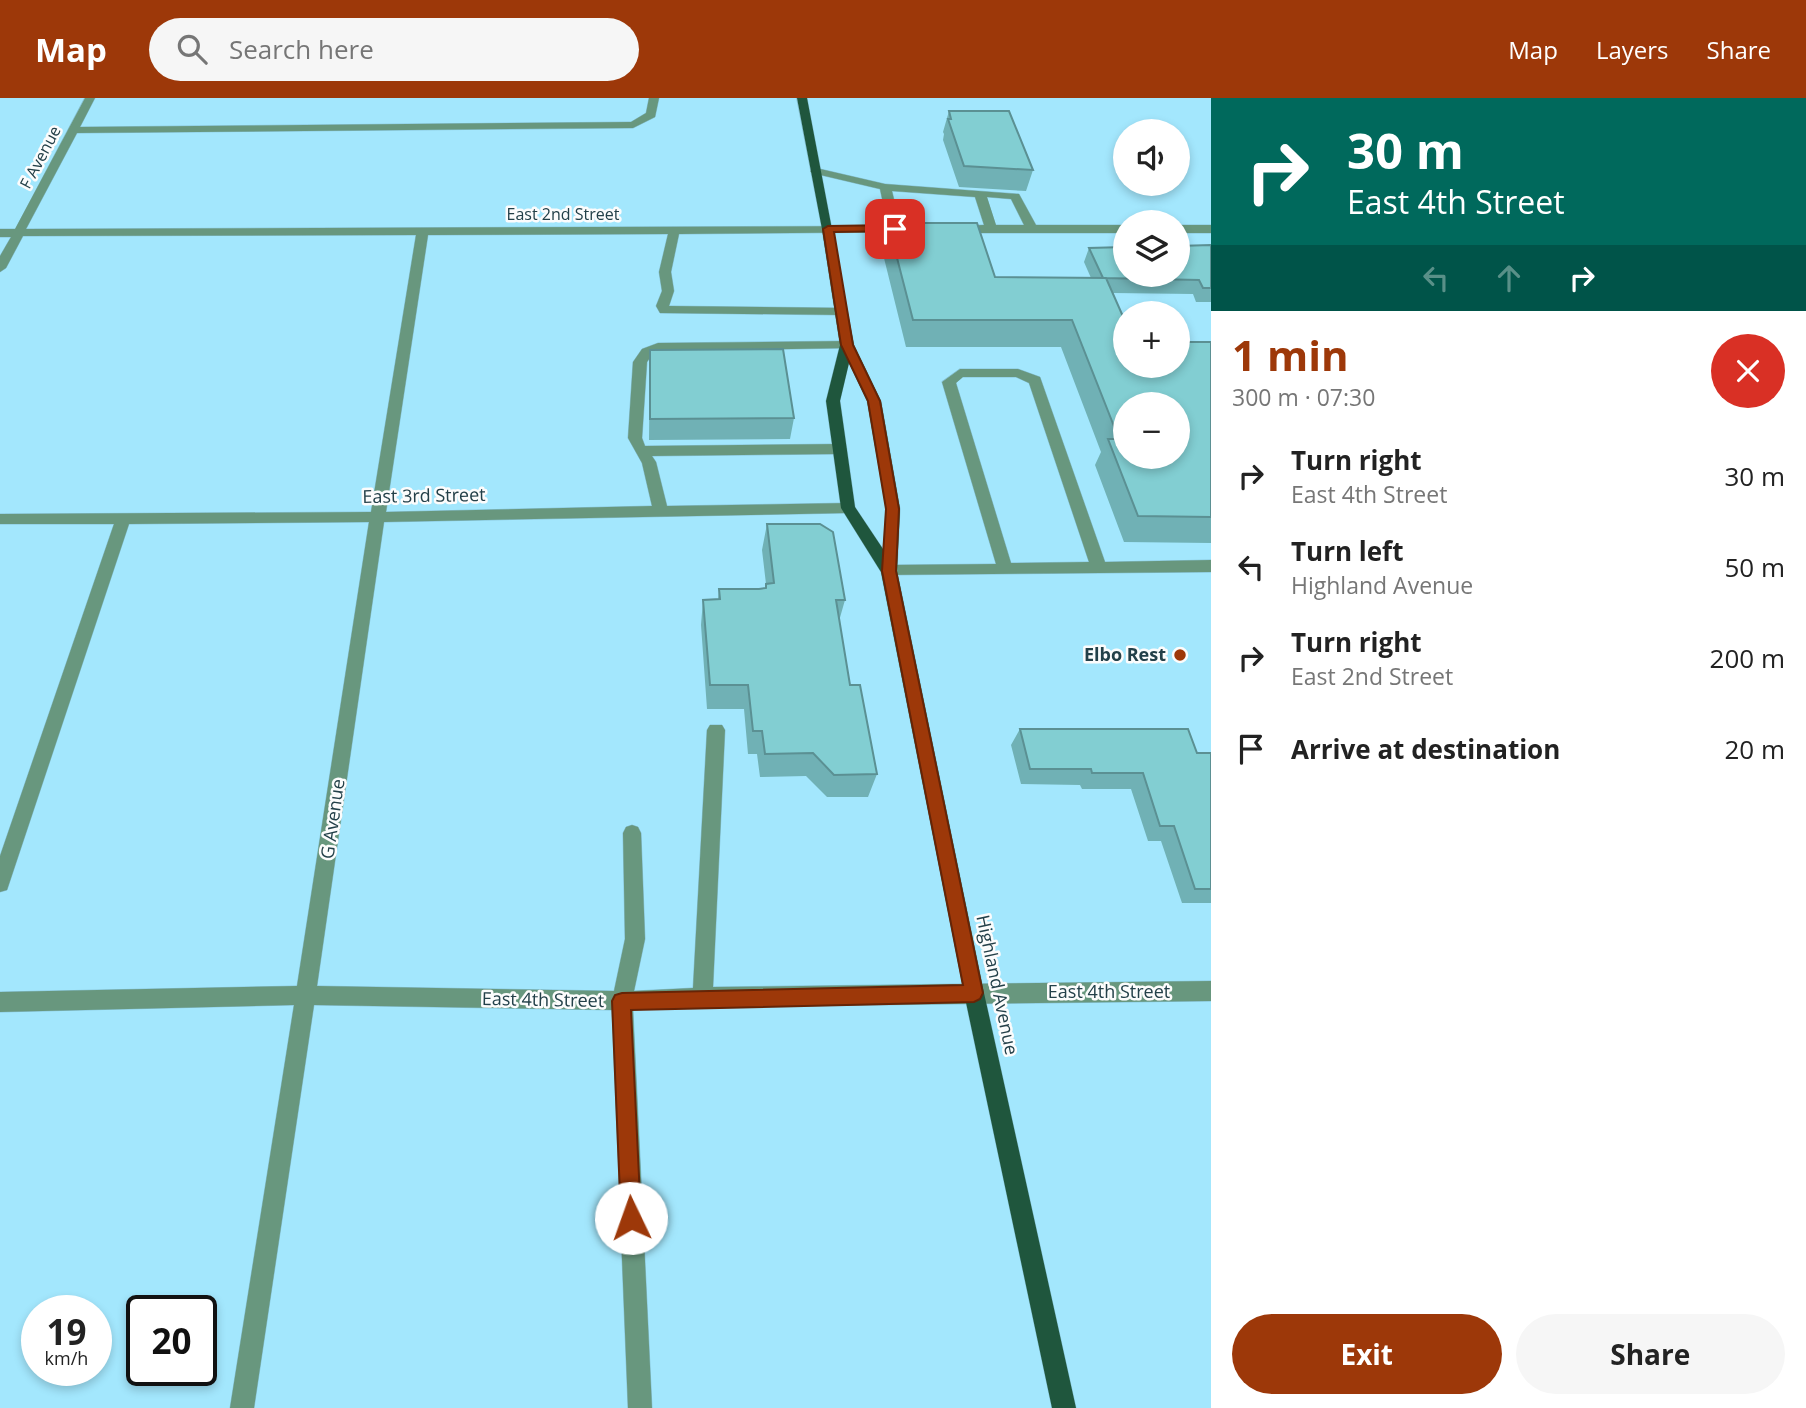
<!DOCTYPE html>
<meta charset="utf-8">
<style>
:root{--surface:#fff;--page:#f6f6f6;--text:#222;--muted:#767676;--accent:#9d3809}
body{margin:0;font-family:"Open Sans",sans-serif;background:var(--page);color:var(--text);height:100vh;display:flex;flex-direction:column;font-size:26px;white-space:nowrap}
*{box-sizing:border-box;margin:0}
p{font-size:23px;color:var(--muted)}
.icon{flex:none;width:38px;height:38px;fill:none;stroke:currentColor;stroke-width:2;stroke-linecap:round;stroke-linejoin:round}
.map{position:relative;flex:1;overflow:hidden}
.side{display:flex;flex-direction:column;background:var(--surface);width:595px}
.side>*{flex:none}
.banner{background:#00695c;color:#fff;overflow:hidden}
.tools{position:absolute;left:1113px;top:21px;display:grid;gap:14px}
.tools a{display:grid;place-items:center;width:77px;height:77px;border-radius:50%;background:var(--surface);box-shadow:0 4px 10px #0003;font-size:35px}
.speed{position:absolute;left:21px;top:1197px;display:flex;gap:14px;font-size:35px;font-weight:700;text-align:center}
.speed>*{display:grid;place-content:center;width:91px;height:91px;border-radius:50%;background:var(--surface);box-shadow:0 4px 10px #0003;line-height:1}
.speed small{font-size:18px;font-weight:400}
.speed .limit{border:4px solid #111;border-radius:10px;background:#fff;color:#111}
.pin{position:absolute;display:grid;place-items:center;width:60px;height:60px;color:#fff;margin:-30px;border-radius:14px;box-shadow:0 4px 10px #0006}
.me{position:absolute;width:77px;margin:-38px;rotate:357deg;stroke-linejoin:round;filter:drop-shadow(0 0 5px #0008)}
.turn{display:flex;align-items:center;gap:24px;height:147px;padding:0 21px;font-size:32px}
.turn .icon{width:91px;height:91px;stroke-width:2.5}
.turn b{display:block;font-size:49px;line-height:60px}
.lanes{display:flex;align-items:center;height:66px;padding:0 21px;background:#0003;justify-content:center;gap:35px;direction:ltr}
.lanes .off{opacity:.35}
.round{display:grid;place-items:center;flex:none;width:74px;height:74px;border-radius:37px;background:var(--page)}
.headline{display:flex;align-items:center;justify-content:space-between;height:119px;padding:0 21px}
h1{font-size:42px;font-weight:700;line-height:52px;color:var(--accent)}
.cta{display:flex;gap:14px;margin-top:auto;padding:14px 21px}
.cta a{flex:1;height:80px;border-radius:42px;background:var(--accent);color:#fff;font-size:28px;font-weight:700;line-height:80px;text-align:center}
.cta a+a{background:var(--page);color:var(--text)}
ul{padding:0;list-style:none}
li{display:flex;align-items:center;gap:21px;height:91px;padding:0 21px}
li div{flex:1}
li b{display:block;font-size:26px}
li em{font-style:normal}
header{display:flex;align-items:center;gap:42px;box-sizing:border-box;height:98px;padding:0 35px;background:var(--accent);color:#fff}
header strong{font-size:33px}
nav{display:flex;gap:38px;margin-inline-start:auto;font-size:24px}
.search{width:490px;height:63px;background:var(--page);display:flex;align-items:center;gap:18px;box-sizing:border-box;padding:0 24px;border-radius:38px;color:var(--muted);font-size:26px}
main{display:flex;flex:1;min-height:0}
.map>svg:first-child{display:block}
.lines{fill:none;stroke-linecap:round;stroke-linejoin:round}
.minor-casing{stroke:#87c2d5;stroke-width:1}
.major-casing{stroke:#87c2d5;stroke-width:1}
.minor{fill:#68977e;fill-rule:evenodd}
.major{fill:#1f563d;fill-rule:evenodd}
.wall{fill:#70b1b5}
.building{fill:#82ced2;stroke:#5b9093;stroke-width:2;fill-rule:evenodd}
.route{fill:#9d3809;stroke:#662406;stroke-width:2}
.poi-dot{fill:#9d3809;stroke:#fcfcfc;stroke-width:2.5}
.labels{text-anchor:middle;stroke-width:5;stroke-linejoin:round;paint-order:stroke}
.far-street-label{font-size:16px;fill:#234049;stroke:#fcfcfc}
.street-label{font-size:18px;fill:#234049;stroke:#fcfcfc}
.poi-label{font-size:18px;font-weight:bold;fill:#234049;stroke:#fcfcfc;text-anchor:end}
</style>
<header>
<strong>Map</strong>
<div class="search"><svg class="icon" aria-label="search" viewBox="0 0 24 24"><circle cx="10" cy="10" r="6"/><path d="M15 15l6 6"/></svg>Search here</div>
<nav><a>Map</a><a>Layers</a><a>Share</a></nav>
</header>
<main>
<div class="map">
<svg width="1211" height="1310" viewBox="0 0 1211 1310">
<rect width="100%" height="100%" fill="#a3e7fd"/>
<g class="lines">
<g class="minor-casing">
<path id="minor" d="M85,0H95L80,29L631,24L646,15L649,0H659L655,19L633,30L77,35L26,131L888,128L880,91L812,75L810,73L816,70L885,86L1019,96L1036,127H1125V135H955L951,134V128L984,127L975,99L892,93L900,127L914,128V134L679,136L671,174L674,193L669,208L847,210V216L842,217L660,215L656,208L662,193L659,174L668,136L428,137L386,414L652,408L642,365L628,340L633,264L642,251L658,245L847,243L854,247L852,250L660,253L652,257L647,264L642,340L645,348L840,346L847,351L840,356L652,358L656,364L667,408L848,405L855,410L848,415L384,424L317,888L614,893L625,841L623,735L626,729L632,727L638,729L641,735L645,841L634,893L693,890L707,632L710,627H722L725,632L713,889L1211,883V903L703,909L633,912L652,1310H628L612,912L314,907L254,1310H230L294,907L0,914V894L297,888L369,424L129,426L7,792L0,794V758L114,426H0V416L371,414L416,137L23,138L6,170L0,174V158L11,139H0V131H15ZM987,99L1011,101L1024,127H996Z
M1178,127H1211V135H1178Z
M960,271H1018L1040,279L1105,464L1211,462V474L884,477L881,473L889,467L996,466L942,284ZM963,279H1016L1029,285L1089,464L1011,465L956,285Z"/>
</g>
<g class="major-casing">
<path id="major" d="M797,0H807L854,247L881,303L900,411L897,473L984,895L1076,1310H1052L964,895L881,474L841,410L826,303L840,247L822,131ZM849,265L867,303L886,411L883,451L855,409L840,303Z"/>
</g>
<use href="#minor" class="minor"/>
<use href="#major" class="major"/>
</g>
<path class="wall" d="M949,13L1033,72L1026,93L959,89L943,42L944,36L943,34Z
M888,125L995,179L1091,180L1084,164L1089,150L1211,147V204H1196L1193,196L1113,195L1125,268L1211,244V445L1124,444L1095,367L1101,354L1061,249H906L882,152Z
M650,252L794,320L790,341L649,342Z
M767,426L845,502L839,523L850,587L877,676L868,699H827L806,678L760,679L757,656H748L744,611H707L701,527L703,502L718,501L719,491L765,490L766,486L762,452Z
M1020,631L1197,655H1211V805H1182L1161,743H1148L1131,691H1082L1080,687L1021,686L1011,647Z"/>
<path class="building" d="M949,13H1009L1033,72L964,68L948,21H951Z
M888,125H977L995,179L1106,180L1125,223V268H1178V244H1211V419L1138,418L1108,341H1119L1072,222H913ZM1125,306H1178V359H1125Z
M1211,147V190H1203L1199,182L1103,180L1089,150L1125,149V177H1178V148Z
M783,251L794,320L650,321V252Z
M767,426H820L833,434L845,502H836L850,587H860L877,676L834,677L813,655L765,656L762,633H753L748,587H710L703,502L720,501L719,491H759L766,490V486L774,485Z
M1020,631H1188L1197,655H1211V791H1195L1174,728H1160L1143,675H1092L1091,671H1030Z"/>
<path class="route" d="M895,127L899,128V133L834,134L853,247L880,303L899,411L896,473L983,895L980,901L974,904L631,912L641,1120L638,1127L631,1130L624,1127L621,1120L612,903L615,897L622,895L963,887L882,473L886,411L868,303L841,247L823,131L828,128Z"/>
<circle class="poi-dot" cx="1180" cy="557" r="7"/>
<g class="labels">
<g class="far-street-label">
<text transform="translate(40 59) rotate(-62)" y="6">F Avenue</text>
<text x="563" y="122">East 2nd Street</text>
</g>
<g class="street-label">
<text transform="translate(424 398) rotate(-1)" y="6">East 3rd Street</text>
<text transform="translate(333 721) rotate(-82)" y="6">G Avenue</text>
<text transform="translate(997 887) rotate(78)" y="6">Highland Avenue</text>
<text x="1109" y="900">East 4th Street</text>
<text transform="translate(543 902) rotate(1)" y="6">East 4th Street</text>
</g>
<g class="poi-label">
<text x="1166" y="563">Elbo Rest</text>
</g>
</g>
</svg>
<div class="tools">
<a><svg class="icon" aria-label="sound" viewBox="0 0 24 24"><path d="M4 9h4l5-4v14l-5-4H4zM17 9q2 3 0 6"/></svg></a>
<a><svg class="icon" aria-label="layers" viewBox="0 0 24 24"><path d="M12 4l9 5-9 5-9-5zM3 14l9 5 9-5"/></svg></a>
<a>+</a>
<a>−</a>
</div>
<div class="speed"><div>19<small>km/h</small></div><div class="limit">20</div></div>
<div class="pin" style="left:895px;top:131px;background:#d93025"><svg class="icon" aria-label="arrive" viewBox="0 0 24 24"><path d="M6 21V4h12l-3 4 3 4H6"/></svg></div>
<svg class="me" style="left:631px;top:1120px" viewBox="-20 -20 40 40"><circle r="19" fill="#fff"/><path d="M0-13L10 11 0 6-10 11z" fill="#9d3809"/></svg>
</div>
<section class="side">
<div class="banner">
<div class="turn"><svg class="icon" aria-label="right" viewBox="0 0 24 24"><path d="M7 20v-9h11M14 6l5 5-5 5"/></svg><div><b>30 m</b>East 4th Street</div></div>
<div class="lanes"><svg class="icon off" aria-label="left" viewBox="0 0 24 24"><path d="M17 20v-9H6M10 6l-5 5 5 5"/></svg><svg class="icon off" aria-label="ahead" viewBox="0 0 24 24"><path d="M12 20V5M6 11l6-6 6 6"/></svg><svg class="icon" aria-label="right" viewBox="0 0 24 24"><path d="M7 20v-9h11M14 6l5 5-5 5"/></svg></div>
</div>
<div class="headline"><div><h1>1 min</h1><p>300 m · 07:30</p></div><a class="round" style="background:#d93025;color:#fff"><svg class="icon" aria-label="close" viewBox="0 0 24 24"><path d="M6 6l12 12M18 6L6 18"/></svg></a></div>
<ul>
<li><svg class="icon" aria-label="right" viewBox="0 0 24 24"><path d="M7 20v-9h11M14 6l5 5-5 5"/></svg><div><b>Turn right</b><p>East 4th Street</p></div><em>30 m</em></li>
<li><svg class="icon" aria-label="left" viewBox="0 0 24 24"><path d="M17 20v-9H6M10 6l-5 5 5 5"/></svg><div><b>Turn left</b><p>Highland Avenue</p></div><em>50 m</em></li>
<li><svg class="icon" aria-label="right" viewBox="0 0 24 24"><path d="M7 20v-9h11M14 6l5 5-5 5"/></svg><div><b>Turn right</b><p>East 2nd Street</p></div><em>200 m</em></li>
<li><svg class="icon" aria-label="arrive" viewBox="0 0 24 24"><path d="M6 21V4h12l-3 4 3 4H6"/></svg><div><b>Arrive at destination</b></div><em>20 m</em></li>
</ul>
<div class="cta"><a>Exit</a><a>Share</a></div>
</section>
</main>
